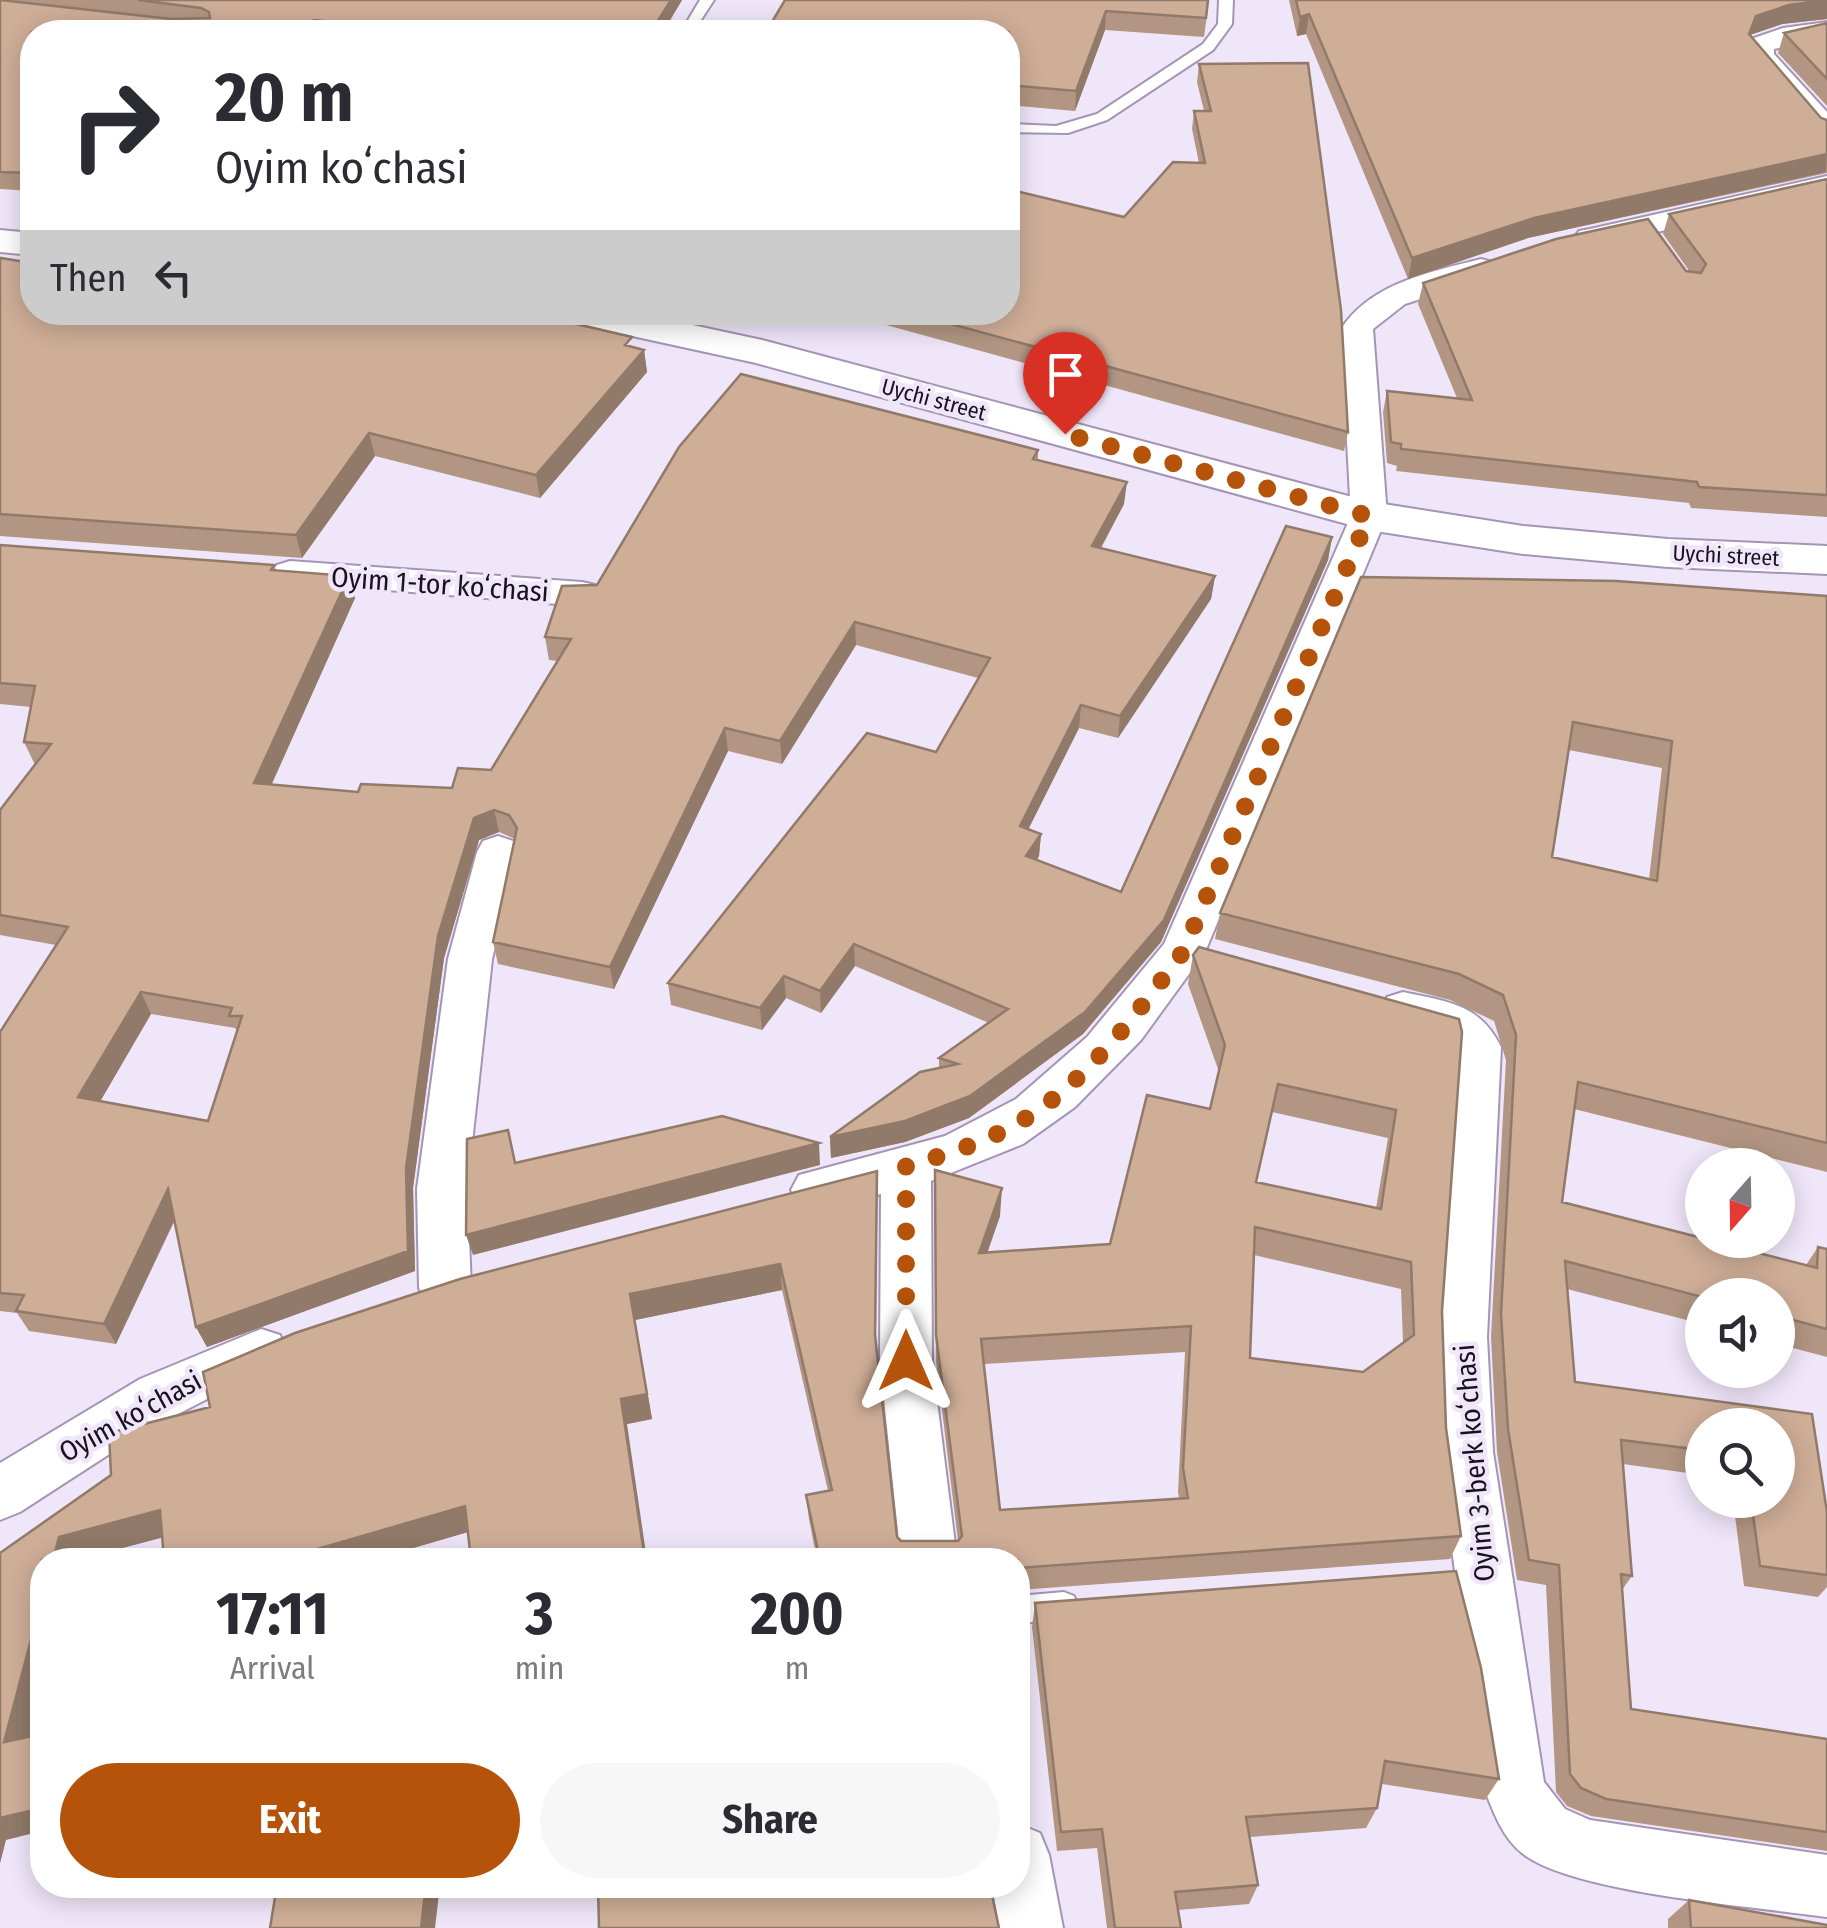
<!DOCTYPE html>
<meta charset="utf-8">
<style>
:root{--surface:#fff;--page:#f7f7f7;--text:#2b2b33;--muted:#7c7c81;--accent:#b45309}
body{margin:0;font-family:"Fira Sans Condensed",sans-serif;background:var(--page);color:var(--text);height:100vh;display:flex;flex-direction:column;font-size:38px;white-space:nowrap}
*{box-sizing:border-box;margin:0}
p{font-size:32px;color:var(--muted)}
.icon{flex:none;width:55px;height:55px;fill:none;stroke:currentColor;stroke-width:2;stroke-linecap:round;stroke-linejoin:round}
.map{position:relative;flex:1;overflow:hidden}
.side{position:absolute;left:30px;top:1548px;width:1000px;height:350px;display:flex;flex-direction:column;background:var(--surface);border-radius:40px;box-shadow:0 5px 25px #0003}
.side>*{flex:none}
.hud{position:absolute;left:20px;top:20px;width:1000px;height:305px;border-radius:40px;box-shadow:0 5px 25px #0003;background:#fff;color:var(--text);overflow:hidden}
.needle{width:65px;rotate:200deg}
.buttons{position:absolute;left:1685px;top:1148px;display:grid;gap:20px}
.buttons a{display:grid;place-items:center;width:110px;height:110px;border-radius:50%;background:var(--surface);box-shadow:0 5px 25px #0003;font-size:50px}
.pin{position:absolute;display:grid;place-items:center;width:85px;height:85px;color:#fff;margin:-102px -42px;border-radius:50% 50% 50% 0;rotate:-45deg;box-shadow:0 0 10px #0007}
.pin .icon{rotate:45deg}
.me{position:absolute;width:110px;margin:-55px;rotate:0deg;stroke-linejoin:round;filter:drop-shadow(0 0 8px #0008)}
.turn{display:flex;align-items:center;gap:35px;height:210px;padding:0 30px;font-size:45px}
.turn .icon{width:130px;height:130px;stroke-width:2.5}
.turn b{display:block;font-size:70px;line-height:85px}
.then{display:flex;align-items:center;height:95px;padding:0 30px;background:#0003;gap:20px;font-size:38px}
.eta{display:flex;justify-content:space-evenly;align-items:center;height:170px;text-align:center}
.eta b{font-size:60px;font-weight:700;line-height:70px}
.primary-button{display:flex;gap:20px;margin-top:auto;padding:20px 30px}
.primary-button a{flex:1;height:115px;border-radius:60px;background:var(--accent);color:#fff;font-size:40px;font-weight:700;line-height:115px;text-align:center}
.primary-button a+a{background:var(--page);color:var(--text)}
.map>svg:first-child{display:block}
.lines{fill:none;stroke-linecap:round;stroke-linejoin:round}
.service-casing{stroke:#a595b5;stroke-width:4}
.minor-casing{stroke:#a595b5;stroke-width:4}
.primary-casing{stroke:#a595b5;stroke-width:4}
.service{fill:#fff;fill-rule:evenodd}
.minor{fill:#fff;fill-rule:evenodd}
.primary{fill:#fff;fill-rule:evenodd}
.wall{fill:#b29683;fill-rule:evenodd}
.shaded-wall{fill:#917a6a}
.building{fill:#cfae98;stroke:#917a6a;stroke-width:2.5;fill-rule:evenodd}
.route{stroke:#b45309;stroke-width:18;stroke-dasharray:0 32.4}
.labels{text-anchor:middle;stroke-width:9;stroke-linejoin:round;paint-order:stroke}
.far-street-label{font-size:22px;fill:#18121d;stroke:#f0e6fa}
.street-label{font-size:28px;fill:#18121d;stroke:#f0e6fa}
</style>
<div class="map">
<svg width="1827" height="1928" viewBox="0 0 1827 1928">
<rect width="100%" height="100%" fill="#f0e6fa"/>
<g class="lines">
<g class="service-casing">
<path id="service" d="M700,0H714L693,32H681Z
M1219,0H1233L1232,24L1213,50L1107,120L1068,133L1008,132V124L1056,126L1097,114L1203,44L1218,24Z
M1064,1592L1074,1596L1078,1606L1074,1616L1018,1624V1596Z"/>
</g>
<g class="minor-casing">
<path id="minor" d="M1827,22V38L1774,49V54L1827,112V139L1817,136L1746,55L1751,39L1783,28Z
M1827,176V194L1590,247L1579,245L1574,238L1579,231L1590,229Z
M1481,259L1492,262L1497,269L1492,276L1405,304L1373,329L1387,516L1205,952L1141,1040L1075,1107L1023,1144L931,1181L932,1361L957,1560H901L880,1361L881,1194L816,1211L799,1205L791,1190L799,1175L945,1136L1016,1099L1087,1037L1164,944L1351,516L1341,329C1371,283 1430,272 1481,259Z
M290,561L582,582L595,585L601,594L595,603L582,606L277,581L271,573L277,565Z
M498,836L513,841L519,852L492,959L467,1189L471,1288L463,1304L445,1310L427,1304L419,1288L417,1189L448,959L477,852L483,841Z
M1403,992C1448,1002 1479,1003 1501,1047L1487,1337L1493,1452L1544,1782L1565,1809L1590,1820L1827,1855V1917C1758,1907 1570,1893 1522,1853C1502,1837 1493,1811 1484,1788L1439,1452L1435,1337L1455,1048L1434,1035L1387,1023L1380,1010L1387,997Z
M261,1329L280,1335L287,1352L280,1369L211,1397L145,1431L20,1512L0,1520V1463L140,1379Z
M1018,1824L1040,1833L1049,1855L1063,1928H999L992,1885H1018Z"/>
</g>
<g class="primary-casing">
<path id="primary" d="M0,230L32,233V255L0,252Z
M553,312H632L762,340L1371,502L1523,526L1668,539L1827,546V574L1668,567L1523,554L1369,530L756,363L559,320Z"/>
</g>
<use href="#service" class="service"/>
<use href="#minor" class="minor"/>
<use href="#primary" class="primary"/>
</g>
<path class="wall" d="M0,0H682L663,32H32V191L0,189Z
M785,0H1209L1204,37L1105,30L1075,111L1008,105V32Z
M1289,0H1827V19L1782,24L1750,35L1821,118L1827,120V173L1528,238L1408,279L1306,34L1297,36Z
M1827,23V106L1778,53L1784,33Z
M1199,64L1348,432L1344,451L839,312H1008L1124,217L1199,163L1192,129L1194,111H1204L1197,82Z
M1827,179V517L1691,508L1689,503L1396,471L1397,466L1387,463L1383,412L1387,391L1457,398L1418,304L1423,283L1690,272L1663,234L1669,214Z
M0,260L32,312L633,347L644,350L647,372L540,498L375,456L302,558L0,536Z
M1038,450V461L1124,504L1101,548L1215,576L1211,599L1118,738L1079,728L1028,829L1041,834L1039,856L1037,860L1121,892L1332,537L1328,560L1161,942L1083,1034L969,1118L905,1142L831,1158L830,1137L939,1068V1058L989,1023L855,966L821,1013L786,998L762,1030L671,1005L668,983L936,752L978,678L856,645L782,764L728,751L614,989L498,964L493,942L515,839L499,832L479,840L444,958L413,1188L415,1271L207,1347L196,1327L175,1220L116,1344L29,1331L17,1313L0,1311V1032L56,945L0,935V810L35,765L24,742L31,707L0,704V545L274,565L276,570L349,576L355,598L271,785L358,792L452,788L491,770L558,661L549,660L545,637L597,585ZM151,1014L235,1028L237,1032L208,1121L100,1101Z
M1361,577L1827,596V1172L1574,1109L1562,1202L1806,1265L1818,1247L1827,1249V1357L1778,1344V1295H1702V1324L1567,1289L1575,1382L1812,1414L1827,1512V1587L1818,1597L1744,1586L1733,1500H1778V1425H1702V1475L1623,1464L1632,1576L1622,1590L1631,1709L1827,1739V1851L1591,1816L1567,1806L1556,1792L1546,1585L1517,1580L1497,1452L1491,1337L1506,1060L1494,1021L1450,1000L1215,939L1220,913ZM1569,750L1662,768L1649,879L1552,857Z
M1193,955L1459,1019L1442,1311L1446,1428L1461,1536L1450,1559L1018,1590V1560H817L809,1519L806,1495L828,1491L782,1290L635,1320L652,1419L627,1424L468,1532L372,1560H164L162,1537L77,1560H42V1694L0,1863V1553L210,1407L877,1171L876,1344L897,1537L901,1541H958L936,1361L935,1170L1000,1216L987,1252L1110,1244L1210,1109L1219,1072L1188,984ZM1272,1112L1388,1138L1376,1208L1256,1182ZM1254,1255L1401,1289L1403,1342L1363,1372L1250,1358ZM1185,1352L1178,1492L1179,1498L1000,1510L984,1364Z
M1035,1603L1499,1779L1485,1800L1382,1784L1377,1808L1366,1828L1250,1837L1258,1885L1249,1904L1178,1910L1181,1928H1107L1097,1848L1057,1851L1032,1627Z
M1689,1900L1827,1928H1668V1919Z"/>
<path class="shaded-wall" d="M671,0H682L663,32H651Z
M1827,1V19L1782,24L1750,35L1749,34L1756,16L1789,5Z
M1106,11L1105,30L1075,111L1076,91Z
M1309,14L1306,34L1297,36L1300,17Z
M1827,154L1826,172L1528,238L1408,279L1412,258L1534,218Z
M644,350L647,372L540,498L536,475Z
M369,433L375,456L302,558L296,535Z
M1127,482L1124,504L1090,568L1092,546Z
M1332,537L1328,560L1161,942L1083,1034L969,1118L905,1142L831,1158L830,1137L1085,1012Z
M349,576L355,598L262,806L254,783Z
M1215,576L1211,599L1118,738L1120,716Z
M855,622L856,645L782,764L780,741Z
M1081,705L1079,728L1019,848L1020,826Z
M725,728L728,751L614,989L610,967Z
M494,810L499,832L479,840L444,958L413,1188L415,1271L207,1347L196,1327L406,1168L438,936L474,818Z
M1041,834L1039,856L1024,878L1026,856Z
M854,944L855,966L821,1013L820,991Z
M784,976L786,998L762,1030L760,1008Z
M141,992L151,1014L90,1119L78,1097Z
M819,1143L820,1165L473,1255L466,1235Z
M1002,1188L1000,1216L978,1280L979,1253Z
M168,1189L179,1210L116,1344L104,1324Z
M780,1264L782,1290L635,1320L652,1419L627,1424L647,1560H645L621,1399L630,1294Z
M465,1506L475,1530L372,1560H304V1553Z
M160,1510L176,1534L77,1560H53L59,1537Z
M42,1598V1694L25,1762L4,1742Z
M42,1808V1831L6,1840L0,1863V1818Z
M426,1885H440L435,1928H421Z"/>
<path class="building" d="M0,0L171,19L210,18L209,12L201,8L138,0H671L651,32H436L314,20L312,32H32V173L0,172Z
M785,0H1208L1206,18L1106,11L1076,91L1008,85V32H766Z
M1296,0H1827L1789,5L1756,16L1749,34L1821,118L1827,120V154L1534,218L1412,258L1309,14L1300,17Z
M1827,23V79L1784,33Z
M1308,63L1341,310L1348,432L907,312H1008V189L1124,217L1173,162L1205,163L1194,111H1211L1199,64Z
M1827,179V495L1699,487L1697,482L1401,449V444L1391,442L1387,391L1472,400L1423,283L1556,239L1648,219L1686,271L1701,273L1706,264L1669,214Z
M1,258L32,263V312H431L455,316L459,312H525L632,337L625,345L644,350L536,475L369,433L296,535L0,514V260Z
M741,374L1038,450L1033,459L1127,482L1092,546L1215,576L1120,716L1081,705L1020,826L1041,834L1026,856L1121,892L1286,526L1332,537L1164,920L1085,1012L970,1096L905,1121L830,1137L920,1072L958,1064L939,1058L1008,1009L854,944L820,991L784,976L760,1008L668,983L867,733L936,752L990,658L855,622L780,741L725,728L610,967L493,942L517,828L509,815L494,810L474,818L438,936L406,1168L408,1251L196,1327L168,1189L104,1324L16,1311L24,1295L0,1293V1032L68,927L0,915V810L51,744L24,742L35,686L0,683V545L274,565L271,570L349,576L254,783L358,792L361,784L452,788L458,768L491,770L571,639L545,637L562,586L597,585L679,447ZM141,992L232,1008L229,1016H242L208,1121L78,1097Z
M1361,577L1616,581L1827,596V1143L1578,1082L1562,1202L1702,1238V1240H1708L1817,1268L1818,1247L1827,1249V1329L1778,1316V1295H1702V1297L1565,1261L1575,1382L1812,1414L1827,1512V1575L1760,1566L1751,1500H1778V1425H1702V1450L1621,1440L1632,1576L1621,1574L1631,1709L1827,1739V1832L1606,1799L1581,1788L1570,1774L1559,1565L1529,1560L1508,1429L1501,1314L1516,1035L1503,995L1459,974L1220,913ZM1573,722L1672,741L1657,881L1552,857Z
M1199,947L1459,1019L1462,1032L1442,1311L1446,1428L1461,1536L1018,1568V1560H820L806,1495L832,1490L780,1264L630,1294L647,1394L621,1399L645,1560H471L465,1506L304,1553V1560H164L160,1510L59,1537L53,1560H42V1598L4,1742L42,1734V1808L0,1818V1553L111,1475L109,1433L210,1407L203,1372L295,1333L460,1279L877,1171L875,1335L897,1537L901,1541H958L962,1536L936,1335L935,1170L1002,1188L979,1253L1110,1244L1147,1095L1210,1109L1225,1045L1193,955ZM1278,1084L1396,1110L1381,1209L1256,1182ZM1255,1227L1411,1262L1414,1335L1363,1372L1250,1358ZM1191,1326L1183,1468L1188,1498L1000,1510L981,1339Z
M722,1116L819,1143L466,1235L467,1139L508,1130L515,1163Z
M1456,1571L1481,1668L1499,1779L1385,1761L1377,1808L1246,1817L1258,1885L1175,1892L1181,1928H1115L1102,1829L1061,1832L1035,1603Z
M277,1885H426L421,1928H270Z
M598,1885H647V1891L686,1885H990L999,1928H599Z
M1689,1900L1827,1925V1928H1691Z"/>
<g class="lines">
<path class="route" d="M906,1361V1166C938,1157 971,1147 1001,1132C1078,1095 1133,1018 1183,952L1369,516L1065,434"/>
</g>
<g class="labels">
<g class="far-street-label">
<text transform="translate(934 399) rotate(15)" y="8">Uychi street</text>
<text transform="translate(1726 555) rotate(3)" y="8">Uychi street</text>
</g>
<g class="street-label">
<text transform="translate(440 584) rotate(4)" y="10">Oyim 1-tor koʻchasi</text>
<text transform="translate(130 1416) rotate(-29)" y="10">Oyim koʻchasi</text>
<text transform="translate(1474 1463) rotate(-95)" y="10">Oyim 3-berk koʻchasi</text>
</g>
</g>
</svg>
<div class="buttons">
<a><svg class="needle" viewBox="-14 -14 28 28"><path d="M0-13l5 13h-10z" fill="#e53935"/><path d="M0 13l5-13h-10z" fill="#7c7c81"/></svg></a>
<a><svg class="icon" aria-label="sound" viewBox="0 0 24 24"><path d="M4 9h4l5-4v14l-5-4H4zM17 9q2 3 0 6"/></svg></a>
<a><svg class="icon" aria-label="search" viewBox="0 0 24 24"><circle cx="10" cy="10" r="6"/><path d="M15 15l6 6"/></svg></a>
</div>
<div class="pin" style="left:1065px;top:434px;background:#d93025"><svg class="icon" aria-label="arrive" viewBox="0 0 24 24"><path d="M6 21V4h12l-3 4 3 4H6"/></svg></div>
<svg class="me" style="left:906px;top:1361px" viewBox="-20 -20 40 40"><path d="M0-17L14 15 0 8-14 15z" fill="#b45309" stroke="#fff" stroke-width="4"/></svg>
<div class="hud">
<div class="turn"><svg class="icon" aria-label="right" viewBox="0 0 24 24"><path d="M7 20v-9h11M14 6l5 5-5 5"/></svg><div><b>20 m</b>Oyim koʻchasi</div></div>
<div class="then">Then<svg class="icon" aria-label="left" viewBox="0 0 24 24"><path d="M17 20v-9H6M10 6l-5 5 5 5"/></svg></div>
</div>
<section class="side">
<div class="eta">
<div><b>17:11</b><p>Arrival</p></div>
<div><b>3</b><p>min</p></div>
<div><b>200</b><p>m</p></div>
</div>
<div class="primary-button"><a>Exit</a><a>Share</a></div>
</section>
</div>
